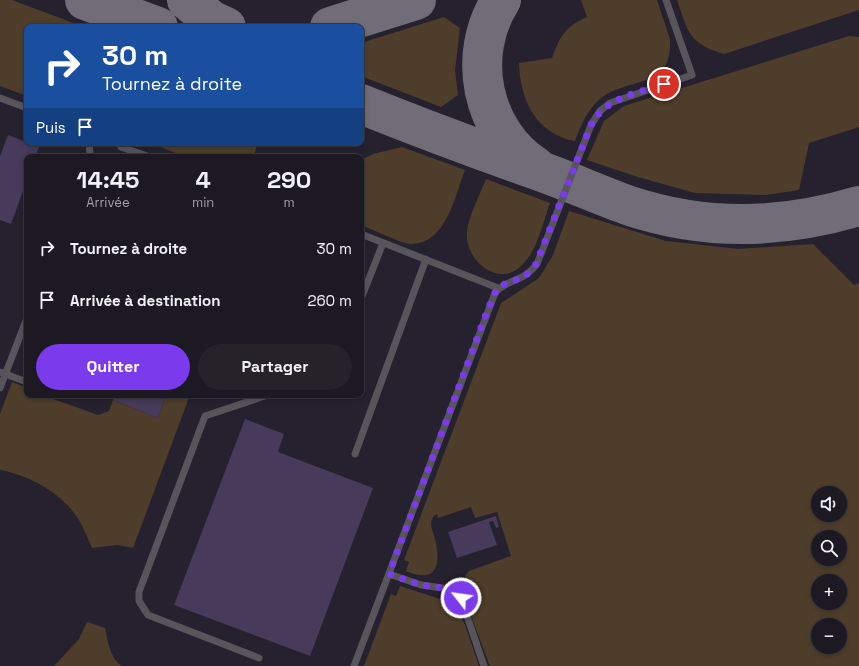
<!DOCTYPE html>
<html lang="fr">
<meta charset="utf-8">
<style>
:root{--surface:#1c1922;--page:#25222a;--text:#f1f3f6;--muted:#a0a0a5;--line:#3a3840;--accent:#7c3aed}
body{margin:0;font-family:"Space Grotesk",sans-serif;background:var(--page);color:var(--text);height:100vh;display:flex;flex-direction:column;font-size:15px;white-space:nowrap}
*{box-sizing:border-box;margin:0}
p{font-size:13px;color:var(--muted)}
.icon{flex:none;width:22px;height:22px;fill:none;stroke:currentColor;stroke-width:2;stroke-linecap:round;stroke-linejoin:round}
.map{position:relative;flex:1;overflow:hidden}
.details{position:absolute;left:24px;top:154px;width:340px;height:244px;display:flex;flex-direction:column;background:var(--surface);border-radius:8px;box-shadow:0 2px 6px #0003,0 0 0 1px var(--line)}
.details>*{flex:none}
.banner{position:absolute;left:24px;top:24px;width:340px;height:122px;border-radius:8px;box-shadow:0 2px 6px #0003,0 0 0 1px var(--line);background:#1a4fa0;color:#fff;overflow:hidden}
.buttons{position:absolute;left:811px;top:486px;display:grid;gap:8px}
.buttons a{display:grid;place-items:center;width:36px;height:36px;border-radius:50%;background:var(--surface);box-shadow:0 2px 6px #0003,0 0 0 1px var(--line);font-size:20px}
.pin{position:absolute;display:grid;place-items:center;width:34px;height:34px;color:#fff;margin:-17px;border:2px solid #fff;border-radius:50%;box-shadow:0 1px 4px #0007}
.me{position:absolute;width:44px;margin:-22px;rotate:300deg;stroke-linejoin:round;filter:drop-shadow(0 0 3px #0008)}
.turn{display:flex;align-items:center;gap:14px;height:84px;padding:0 12px;font-size:18px}
.turn .icon{width:52px;height:52px;stroke-width:2.5}
.turn b{display:block;font-size:28px;line-height:34px}
.then{display:flex;align-items:center;height:38px;padding:0 12px;background:#0003;gap:8px;font-size:15px}
.eta{display:flex;justify-content:space-evenly;align-items:center;height:68px;text-align:center}
.eta b{font-size:24px;font-weight:700;line-height:28px}
.action{display:flex;gap:8px;margin-top:auto;padding:8px 12px}
.action a{flex:1;height:46px;border-radius:24px;background:var(--accent);color:#fff;font-size:16px;font-weight:700;line-height:46px;text-align:center}
.action a+a{background:var(--page);color:var(--text)}
ul{padding:0;list-style:none}
li{display:flex;align-items:center;gap:12px;height:52px;padding:0 12px}
li div{flex:1}
li b{display:block;font-size:15px}
li em{font-style:normal}
.map>svg:first-child{display:block}
.green{fill:#4e3d2a;fill-rule:evenodd}
.lines{fill:none;stroke-linecap:round;stroke-linejoin:round}
.taxiway{stroke:#706c78;stroke-width:40}
.building{fill:#473a5a}
.lane{stroke:#57545b;stroke-width:7}
.route{stroke:#7c3aed;stroke-width:7;stroke-dasharray:0 12.6}
</style>
<div class="map">
<svg width="859" height="666" viewBox="0 0 859 666">
<rect width="100%" height="100%" fill="#26212e"/>
<path class="green" d="M0,0H12L84,27H27V96L0,86Z
M581,0H657L670,39C673,91 628,76 600,99C587,110 581,125 575,141C536,134 520,100 519,63L552,58C560,36 565,27 587,17Z
M677,0H859V10L724,54C689,44 688,32 677,0Z
M444,17L460,28L455,70L458,95L441,107L361,76V43Z
M849,36L859,37V127L809,143L799,190L766,195L695,193L638,177L587,160L604,121L624,106Z
M150,143H257L254,157H186Z
M402,147L465,170C455,196 446,245 410,244C400,243 372,229 361,225V160L373,154Z
M486,179L550,203C543,222 538,249 523,264C500,290 464,261 467,231C469,214 480,195 486,179Z
M569,211L666,241L738,249L813,244L854,285L859,283V666H490C483,646 463,600 464,581C464,577 466,574 469,571L511,556L497,512L475,518L471,507L438,518L437,514C433,516 431,519 431,524C431,529 434,534 435,539C442,566 436,584 406,571L409,562L404,560L501,303L539,278L553,255ZM818,493H840V515H818ZM818,537H840V559H818ZM818,581H840V603H818ZM818,625H840V647H818Z
M12,382L27,388V395H42L98,415L109,411L113,400L158,418L166,395H190L133,548L118,545L92,548C88,539 84,529 79,520C62,493 31,476 0,470V414Z
M400,586L446,601L456,613L459,614L465,625L479,666H364L391,594L396,596Z
M87,622L105,628C108,641 110,659 122,666H54L79,639Z"/>
<g class="lines">
<path class="taxiway" d="M85,0L158,27
M187,0L211,20L226,27
M501,0C466,55 481,131 536,167
M330,27L416,0
M361,104C423,129 485,152 548,174C575,184 602,196 630,206C706,231 783,229 859,206"/>
</g>
<path class="building" d="M8,135L39,147L35,157H27V180L11,224L0,220V156Z
M115,395H166L158,418L113,400Z
M245,419L284,434L278,452L373,488L310,656L174,605Z
M496,516L499,527L496,528L493,521L489,522L497,545L457,558L448,532Z"/>
<g class="lines">
<path class="lane" d="M0,98L27,108
M121,147L150,157
M89,157L90,153L89,143
M361,234L498,288
M361,299L383,243
M0,372L27,382
M0,388L27,318
M63,395H64
M355,454L426,259
M389,574L421,585L450,589L461,598L484,666
M259,658L148,615L139,601V592L205,416L268,395
M354,666L495,293C506,279 524,282 537,264L591,125L600,111L610,103L692,75L666,0"/>
</g>
<g class="lines">
<path class="route" d="M461,598L450,589L421,585L389,574L488,309C491,303 493,294 498,289C509,278 524,283 536,264L591,125C606,97 636,94 664,84"/>
</g>
</svg>
<div class="buttons">
<a><svg class="icon" aria-label="sound" viewBox="0 0 24 24"><path d="M4 9h4l5-4v14l-5-4H4zM17 9q2 3 0 6"/></svg></a>
<a><svg class="icon" aria-label="search" viewBox="0 0 24 24"><circle cx="10" cy="10" r="6"/><path d="M15 15l6 6"/></svg></a>
<a>+</a>
<a>−</a>
</div>
<div class="pin" style="left:664px;top:84px;background:#d93025"><svg class="icon" aria-label="arrive" viewBox="0 0 24 24"><path d="M6 21V4h12l-3 4 3 4H6"/></svg></div>
<svg class="me" style="left:461px;top:598px" viewBox="-20 -20 40 40"><circle r="17" fill="#7c3aed" stroke="#fff" stroke-width="3"/><path d="M0-11L8 9 0 5-8 9z" fill="#fff"/></svg>
<div class="banner">
<div class="turn"><svg class="icon" aria-label="right" viewBox="0 0 24 24"><path d="M7 20v-9h11M14 6l5 5-5 5"/></svg><div><b>30 m</b>Tournez à droite</div></div>
<div class="then">Puis<svg class="icon" aria-label="arrive" viewBox="0 0 24 24"><path d="M6 21V4h12l-3 4 3 4H6"/></svg></div>
</div>
<section class="details">
<div class="eta">
<div><b>14:45</b><p>Arrivée</p></div>
<div><b>4</b><p>min</p></div>
<div><b>290</b><p>m</p></div>
</div>
<ul>
<li><svg class="icon" aria-label="right" viewBox="0 0 24 24"><path d="M7 20v-9h11M14 6l5 5-5 5"/></svg><div><b>Tournez à droite</b></div><em>30 m</em></li>
<li><svg class="icon" aria-label="arrive" viewBox="0 0 24 24"><path d="M6 21V4h12l-3 4 3 4H6"/></svg><div><b>Arrivée à destination</b></div><em>260 m</em></li>
</ul>
<div class="action"><a>Quitter</a><a>Partager</a></div>
</section>
</div>
